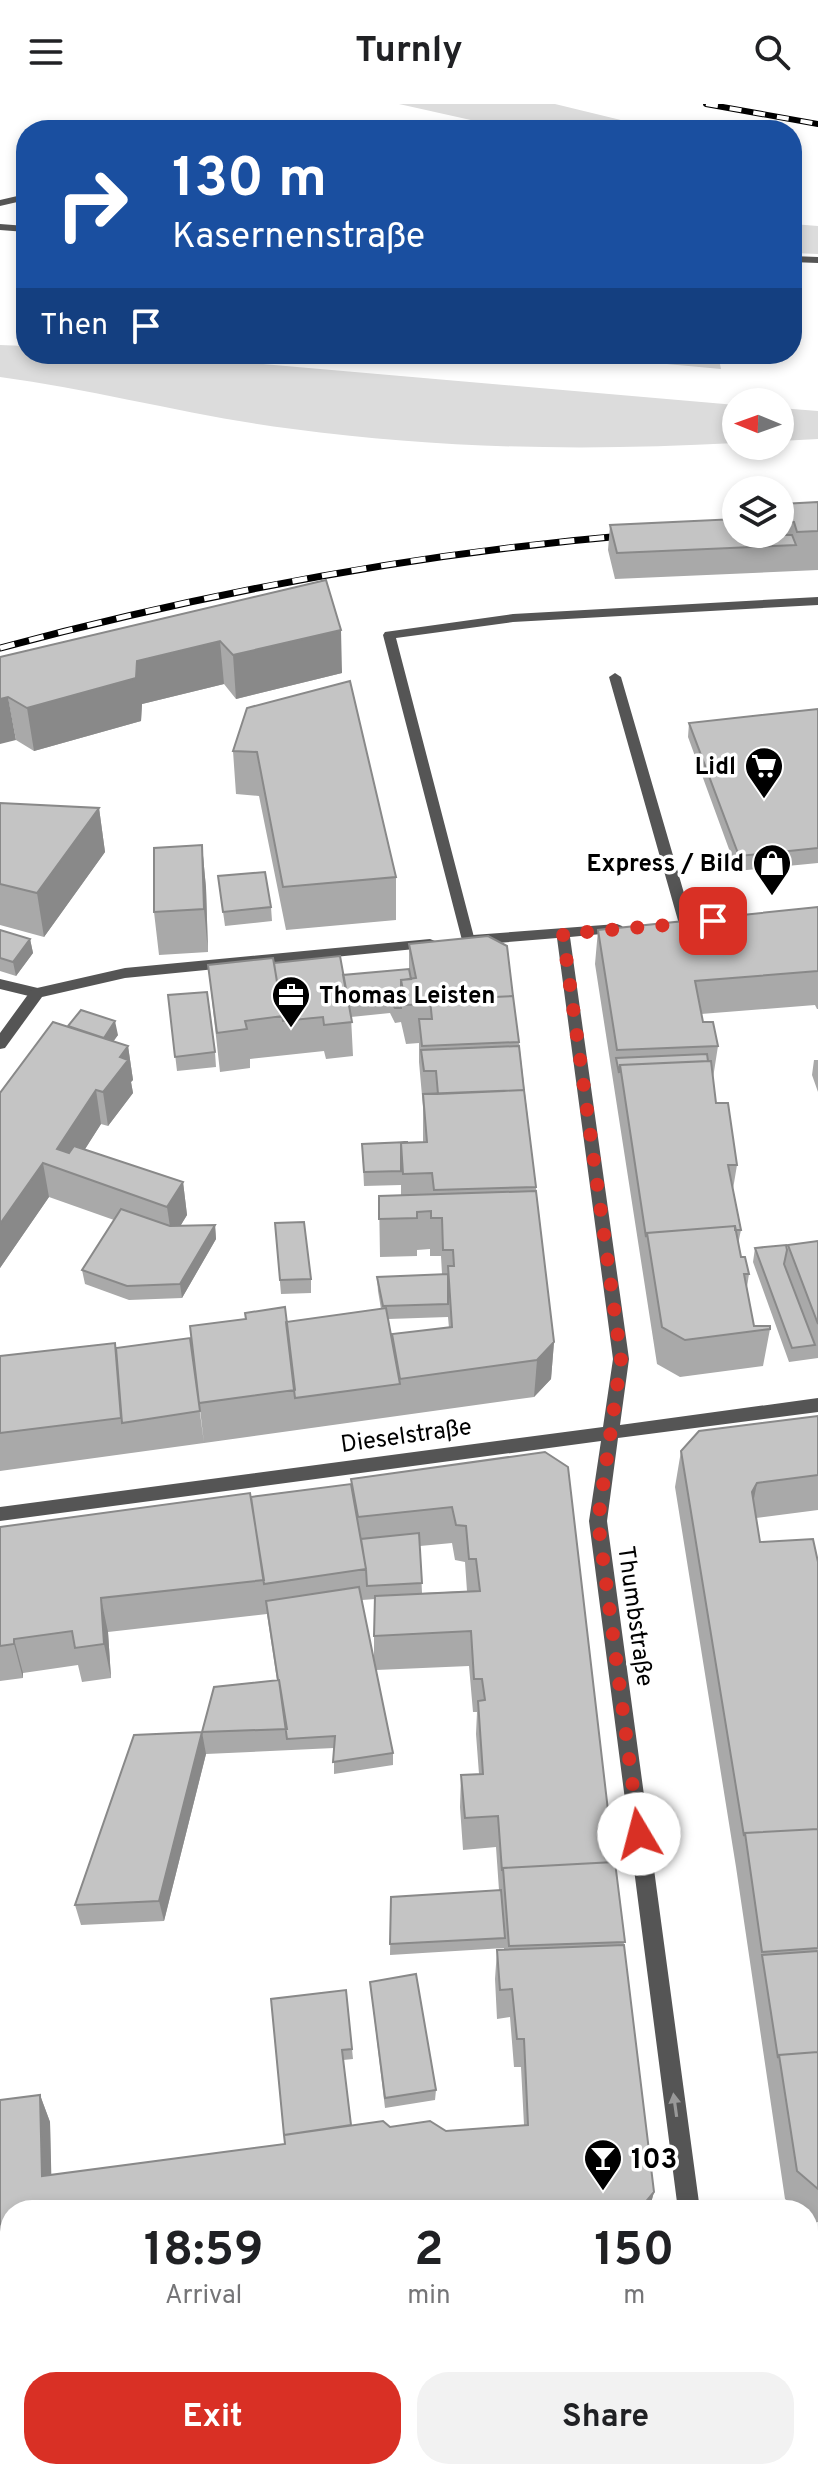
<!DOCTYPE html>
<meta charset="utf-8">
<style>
:root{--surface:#fff;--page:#f2f2f2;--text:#202124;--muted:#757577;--accent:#d93025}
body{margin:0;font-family:Overpass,sans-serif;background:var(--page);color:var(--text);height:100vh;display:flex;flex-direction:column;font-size:30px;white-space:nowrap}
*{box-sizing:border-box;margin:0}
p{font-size:26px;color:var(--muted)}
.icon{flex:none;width:44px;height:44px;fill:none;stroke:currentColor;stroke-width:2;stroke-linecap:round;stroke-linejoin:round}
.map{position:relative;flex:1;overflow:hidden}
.details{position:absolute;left:0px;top:2096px;width:818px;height:280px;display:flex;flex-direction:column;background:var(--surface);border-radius:32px 32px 0 0;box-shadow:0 4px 12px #0003}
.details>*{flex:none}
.hud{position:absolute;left:16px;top:16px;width:786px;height:244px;border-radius:32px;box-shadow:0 4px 12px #0003;background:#1a4fa0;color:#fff;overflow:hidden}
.needle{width:52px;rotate:271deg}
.fabs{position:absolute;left:722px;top:284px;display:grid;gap:16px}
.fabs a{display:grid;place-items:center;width:72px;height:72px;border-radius:50%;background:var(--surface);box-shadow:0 4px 12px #0003;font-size:40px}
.pin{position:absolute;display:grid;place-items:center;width:68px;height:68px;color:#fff;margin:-34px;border-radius:16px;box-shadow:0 4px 12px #0006}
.me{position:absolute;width:88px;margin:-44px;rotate:352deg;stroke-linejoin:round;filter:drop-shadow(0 0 6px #0008)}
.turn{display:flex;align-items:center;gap:28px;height:168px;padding:0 24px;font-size:36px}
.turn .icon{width:104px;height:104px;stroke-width:2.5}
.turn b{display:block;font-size:56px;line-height:68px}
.then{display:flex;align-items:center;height:76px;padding:0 24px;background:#0003;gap:16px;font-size:30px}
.eta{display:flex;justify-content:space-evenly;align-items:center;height:136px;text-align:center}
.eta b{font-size:48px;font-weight:700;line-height:56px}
.action{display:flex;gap:16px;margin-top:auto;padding:16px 24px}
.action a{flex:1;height:92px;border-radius:32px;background:var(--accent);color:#fff;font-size:32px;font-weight:700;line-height:92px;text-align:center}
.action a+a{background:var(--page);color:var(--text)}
header{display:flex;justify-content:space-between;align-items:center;height:104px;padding:0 24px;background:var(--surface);font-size:36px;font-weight:700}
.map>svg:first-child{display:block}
.green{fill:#dcdcdc}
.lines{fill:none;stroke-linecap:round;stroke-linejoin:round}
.lane{fill:#555;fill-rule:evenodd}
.street{fill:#555;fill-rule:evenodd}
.rail-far1-casing{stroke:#000;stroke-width:6}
.rail-casing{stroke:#000;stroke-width:7}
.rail-far1{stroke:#fff;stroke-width:4;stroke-dasharray:12;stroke-linecap:butt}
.rail{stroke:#fff;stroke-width:5;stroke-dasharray:15;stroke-linecap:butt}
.wall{fill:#a9a9a9;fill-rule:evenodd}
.shaded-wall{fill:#898989}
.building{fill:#c4c4c4;stroke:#898989;stroke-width:2}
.oneway{fill:#999}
.route{stroke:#d93025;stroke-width:14;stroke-dasharray:0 25.2}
.labels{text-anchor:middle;stroke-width:7;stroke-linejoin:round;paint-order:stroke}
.poi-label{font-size:24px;font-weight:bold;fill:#000;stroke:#fff;text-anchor:end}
.street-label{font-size:24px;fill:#000;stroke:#fff}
.near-poi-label{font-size:28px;font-weight:bold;fill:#000;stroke:#fff;text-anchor:start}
</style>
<header><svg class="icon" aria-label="menu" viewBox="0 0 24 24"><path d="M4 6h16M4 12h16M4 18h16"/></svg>Turnly<svg class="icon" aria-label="search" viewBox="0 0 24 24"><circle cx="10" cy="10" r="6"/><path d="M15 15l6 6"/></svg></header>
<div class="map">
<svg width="818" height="2376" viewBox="0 0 818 2376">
<rect width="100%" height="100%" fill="#fff"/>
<path class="green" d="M399,0H555L662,26H516Z
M792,120L818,122V150L792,149Z
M0,241L26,242V250H146L736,301V339C587,347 441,345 293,325C195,313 98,286 0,273Z
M558,250H675L719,255L721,265Z
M780,304L818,307V335L780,337Z"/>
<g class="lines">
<path class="lane" d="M26,90V96L0,102V96Z
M0,120L26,122V128L0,126Z
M792,152L818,153V159L792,158Z
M818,493V501L513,518L396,534L475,837L473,840H463L383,531L385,528L513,510Z
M615,569L621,573L693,820L691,823L686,825L679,820L609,573Z
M0,875L42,885L44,889L37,894L0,885Z"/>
<path class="street" d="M617,820L622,822L624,825L622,828L570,833L629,1255L620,1321L818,1294V1308L618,1334L607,1417L700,2106H678L589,1417L601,1337L0,1417V1403L603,1323L613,1255L557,834L473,841L466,836L473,831Z
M430,835L435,837L437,840L435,843L125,874L42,893L5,944L0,945V929L32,885L37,884L125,864Z
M818,2200V2222L808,2224V2202Z
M10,2321V2343L0,2345V2323Z
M728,2366H750L752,2376H730Z"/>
<g class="rail-far1-casing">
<path id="rail-far1" d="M706,0L818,20"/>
</g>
<g class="rail-casing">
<path id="rail" d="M0,544C209,488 418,449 633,431"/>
</g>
<use href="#rail-far1" class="rail-far1"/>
<use href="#rail" class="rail"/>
</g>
<path class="wall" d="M818,398V466L615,475L608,446L610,421L780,413L782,400Z
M326,476L342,569L236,595L224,580L142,600L141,617L34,647L16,636L0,553Z
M247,604L396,773V816L286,826L259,692L236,690L233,647Z
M818,605V759L737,767L688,633L689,619Z
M0,699L99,704L105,748L44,833L0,821Z
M202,741L206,784L208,848L159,851L154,808Z
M218,772L271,803L272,817L225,822Z
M818,803V905H817L815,901L701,910L703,918L718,942L713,974L716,999L737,1061L733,1085L741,1126L738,1140L741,1153L749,1170L747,1183L754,1222L770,1225L763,1262L680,1273L657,1260L595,860L598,826Z
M0,826L30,835L33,849L16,872L0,867Z
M409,840L519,938L554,1238L551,1275L534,1293L204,1339L190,1222L245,1215V1209L286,1218L381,1205L378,1187L377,1173L442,1170L441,1152H430V1145L417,1146V1152L380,1153L379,1092L401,1091V1081L364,1082L362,1040L423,1038V1003L419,958V939L406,940L401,918L395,919L390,909L351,913L353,952L326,955L324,947L250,955V964L220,968L208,861L274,859L343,871L409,865ZM448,1213L449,1224L392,1237L388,1215Z
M168,891L215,948L216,963L177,967Z
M68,922L118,931L113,937L128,942L133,976L131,978L133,989L108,1022L101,1020L84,1046L183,1078L187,1111L180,1122L215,1121L216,1135L182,1194L129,1196L85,1180L82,1166L114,1116L49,1093L0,1164V989Z
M814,956H818V988L812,971Z
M275,1119L311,1175V1189L281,1190Z
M818,1137V1254L789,1258L753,1158L755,1144L787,1146L788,1141Z
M190,1234L204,1339L0,1367V1252L116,1244Z
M818,1312V1406L756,1414L760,1438L818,1458V2118L813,2119L808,2114V2106H799L785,2095L736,1763L675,1383L681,1347Z
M545,1348L614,1758L654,2088L649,2106H10V2241L0,2242V1996L40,1991L50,2018L51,2071L285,2040L271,1895L352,1945L353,1955L343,1956L351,2021L446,2027L524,2021L521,1963H514L510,1913L497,1915L495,1875L497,1846L504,1845V1844L390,1851L391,1793L499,1786L496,1743L463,1746L460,1703L461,1671L479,1670L476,1630L477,1608H473L469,1562L376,1566L393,1649V1661L334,1670V1644L206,1650L164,1817L81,1821L75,1801L202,1628L277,1576L267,1510L108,1528L111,1574L82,1578L78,1561L23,1569V1574L0,1577V1423L251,1393L351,1380ZM452,1439L455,1456L465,1458L467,1487L422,1489L420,1442ZM375,1495L374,1532V1558L362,1496Z
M370,1878L436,1986L435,1996L385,2004Z"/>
<path class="shaded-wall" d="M341,526L342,569L236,595L233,551Z
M220,537L224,580L142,600L141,617L34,647L27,604L137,557Z
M8,593L16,636L0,640V595Z
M99,704L105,748L44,833L37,789Z
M202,741L206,784L208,848L204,805Z
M30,835L33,849L16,872L13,858Z
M115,917L118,931L96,962L94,947Z
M128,942L133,976L131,978L133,989L108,1022L103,988L120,953Z
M96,986L101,1020L70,1069L57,1045Z
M43,1059L49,1093L0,1164V1120Z
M183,1078L187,1111L172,1136L167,1103Z
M215,1121L216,1135L182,1194L180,1180Z
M554,1238L551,1275L534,1293L537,1256Z
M757,1379L750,1415L752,1388Z
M101,1494L108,1528L111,1574L104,1540Z
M14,1535L23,1569V1574L14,1540Z
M202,1628L206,1650L164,1817L159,1797Z
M40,1991L50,2018L52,2097L42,2072Z
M654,2088L649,2106H639Z"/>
<path class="building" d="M818,398V427L797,428L794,418H788L782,400Z
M780,413L786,431H792L796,441L617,449L610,421L736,415V430H780Z
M326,476L341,526L233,551L220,537L137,557L136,574L27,604L8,593L0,595V553Z
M350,577L396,773L283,783L257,648L233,647L247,604Z
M818,605V744L739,752L689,619Z
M0,699L99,704L37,789L0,780Z
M202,741L204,805L154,808V744Z
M265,768L271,803L223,808L218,772Z
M818,803V867L695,877L703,918H713L718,942L617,946L598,826Z
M0,826L30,835L13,858L0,854Z
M488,832L507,842L513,892L430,896V900L406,901L401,876L416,874L409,840Z
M340,852L352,918L324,921L323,913L283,917L274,859Z
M273,854L283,912L245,917L247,925L217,929L208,861Z
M409,865L411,875L401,876V904H395L389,895L348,899L343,871Z
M207,888L215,948L175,953L168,891Z
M513,892L519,938L422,942L419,915H432L430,896Z
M81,906L115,917L104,934L68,922Z
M53,918L128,942L120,953L128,956L103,988L96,986L57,1045L69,1049L74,1042L183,1078L167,1103L43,1059L0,1120V989Z
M519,942L524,986L438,990L436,967H424L421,946Z
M707,950L708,957L620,961L619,969L616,954Z
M711,957L716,999H728L737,1061H728L741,1126H735V1122L647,1129L646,1133L620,961Z
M524,986L536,1083L434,1086L432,1069L403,1070L401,1039L427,1038L423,990Z
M408,1038L401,1039V1067L364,1068L362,1040Z
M536,1087L554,1238L537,1256L400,1275L392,1230L452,1223L448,1162H454L453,1146H443L442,1114H431V1107L417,1108V1114L379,1115V1092Z
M121,1105L170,1122L215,1121L180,1180L127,1182L82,1166Z
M304,1118L311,1175L280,1176L275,1119Z
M735,1122L741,1153H745L749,1170H744L754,1222H770V1225L685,1236L662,1223L647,1129Z
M818,1137V1220L788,1141Z
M786,1141L787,1146L784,1160L815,1241L792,1244L755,1144Z
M448,1170V1200L383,1202L377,1173Z
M285,1203L295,1286L199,1299L190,1222L246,1215L245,1209Z
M386,1204L400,1280L295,1294L286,1218Z
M190,1234L200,1307L122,1319L116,1244Z
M115,1239L121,1314L0,1329V1252Z
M818,1312V1371L757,1379L752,1388L760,1438L813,1435L818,1458V1725L745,1729L744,1732L681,1347L699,1327Z
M545,1348L568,1363L614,1758L503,1764L502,1767L498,1712L465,1714L461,1671L483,1670L478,1597L485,1596L482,1575H474L471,1527L374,1532L375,1492L480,1487L476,1455H469L466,1422L456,1421L452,1403L358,1413L351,1375Z
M351,1380L366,1465L264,1480L251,1393Z
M250,1389L264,1476L101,1494L104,1540L75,1544L72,1527L14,1535V1540L0,1542V1423Z
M419,1429L422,1479L367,1482L366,1465L361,1435Z
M359,1483L393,1649L333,1658L335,1632L287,1635L279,1576H278L266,1497Z
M279,1576L287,1625L202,1628L159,1797L75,1801L134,1631L202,1628L214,1583Z
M818,1725V1844L762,1848L745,1729Z
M615,1758L625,1838L509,1842L503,1764Z
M501,1786L505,1834L390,1840L391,1793Z
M624,1841L654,2088L639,2106H10V2217L0,2218V1996L40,1991L42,2072L285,2040L284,2031L383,2017L390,2023L430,2017L446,2027L528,2021L524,1935H517L512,1885L500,1886L497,1846Z
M818,1847V1948L779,1951L778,1954L762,1851Z
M416,1870L436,1986L385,1994L370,1878Z
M346,1886L352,1945L342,1946L351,2021L284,2031L271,1895Z
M818,1948V2085L797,2067L779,1951Z
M364,2366H687L689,2376H301Z"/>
<defs><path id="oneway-solid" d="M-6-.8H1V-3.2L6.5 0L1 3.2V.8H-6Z" transform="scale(2)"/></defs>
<use class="oneway" href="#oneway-solid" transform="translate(675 2001) rotate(-98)"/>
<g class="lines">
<path class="route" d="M639,1730L598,1417L621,1255L563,830L713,817"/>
</g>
<defs>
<g id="supermarket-pin" transform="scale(2)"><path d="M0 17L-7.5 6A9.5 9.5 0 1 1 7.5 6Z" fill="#000" stroke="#fff"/><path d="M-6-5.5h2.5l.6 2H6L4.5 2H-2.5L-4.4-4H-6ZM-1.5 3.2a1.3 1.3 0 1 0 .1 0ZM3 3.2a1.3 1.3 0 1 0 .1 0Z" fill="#fff"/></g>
<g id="shop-pin" transform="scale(2)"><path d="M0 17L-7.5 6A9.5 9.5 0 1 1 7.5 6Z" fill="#000" stroke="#fff"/><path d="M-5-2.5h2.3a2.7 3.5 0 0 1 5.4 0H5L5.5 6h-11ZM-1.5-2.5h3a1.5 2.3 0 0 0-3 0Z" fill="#fff"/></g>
<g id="office-pin" transform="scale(2)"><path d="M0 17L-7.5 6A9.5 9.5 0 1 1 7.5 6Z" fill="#000" stroke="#fff"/><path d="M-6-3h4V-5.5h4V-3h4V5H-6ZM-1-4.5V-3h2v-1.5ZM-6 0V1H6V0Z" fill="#fff"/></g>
<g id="bar-pin" transform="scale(2)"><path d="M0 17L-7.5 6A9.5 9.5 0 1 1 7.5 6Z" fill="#000" stroke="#fff"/><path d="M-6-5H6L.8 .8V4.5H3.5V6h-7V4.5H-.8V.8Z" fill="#fff"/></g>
</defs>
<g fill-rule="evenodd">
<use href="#supermarket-pin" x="764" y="662"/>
<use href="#shop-pin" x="772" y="759"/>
<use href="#office-pin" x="291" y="891"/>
<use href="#bar-pin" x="603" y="2054"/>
</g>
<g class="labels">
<g class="poi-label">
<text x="736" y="670">Lidl</text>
<text x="744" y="767">Express / Bild</text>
<text x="319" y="899" text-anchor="start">Thomas Leisten</text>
</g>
<g class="street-label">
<text transform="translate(406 1331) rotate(-8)" y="8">Dieselstraße</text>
<text transform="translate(636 1512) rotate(82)" y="8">Thumbstraße</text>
</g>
<g class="near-poi-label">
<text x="631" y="2064">103</text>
</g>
</g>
</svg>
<div class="fabs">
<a><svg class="needle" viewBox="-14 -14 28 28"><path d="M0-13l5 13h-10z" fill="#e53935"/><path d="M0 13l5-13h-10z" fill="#757577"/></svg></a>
<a><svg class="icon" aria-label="layers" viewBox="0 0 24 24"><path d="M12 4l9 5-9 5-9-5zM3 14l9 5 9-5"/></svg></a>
</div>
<div class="pin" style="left:713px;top:817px;background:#d93025"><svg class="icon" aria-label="arrive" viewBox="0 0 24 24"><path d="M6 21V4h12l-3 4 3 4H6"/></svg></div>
<svg class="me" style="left:639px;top:1730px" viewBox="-20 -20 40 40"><circle r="19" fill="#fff"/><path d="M0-13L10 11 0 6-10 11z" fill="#d93025"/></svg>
<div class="hud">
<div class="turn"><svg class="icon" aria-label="right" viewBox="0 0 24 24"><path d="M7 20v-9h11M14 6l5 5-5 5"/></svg><div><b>130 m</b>Kasernenstraße</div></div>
<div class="then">Then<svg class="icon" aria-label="arrive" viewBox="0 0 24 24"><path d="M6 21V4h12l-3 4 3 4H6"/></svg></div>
</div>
<section class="details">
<div class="eta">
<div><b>18:59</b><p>Arrival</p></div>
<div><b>2</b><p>min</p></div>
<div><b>150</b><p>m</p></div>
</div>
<div class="action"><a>Exit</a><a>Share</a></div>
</section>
</div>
